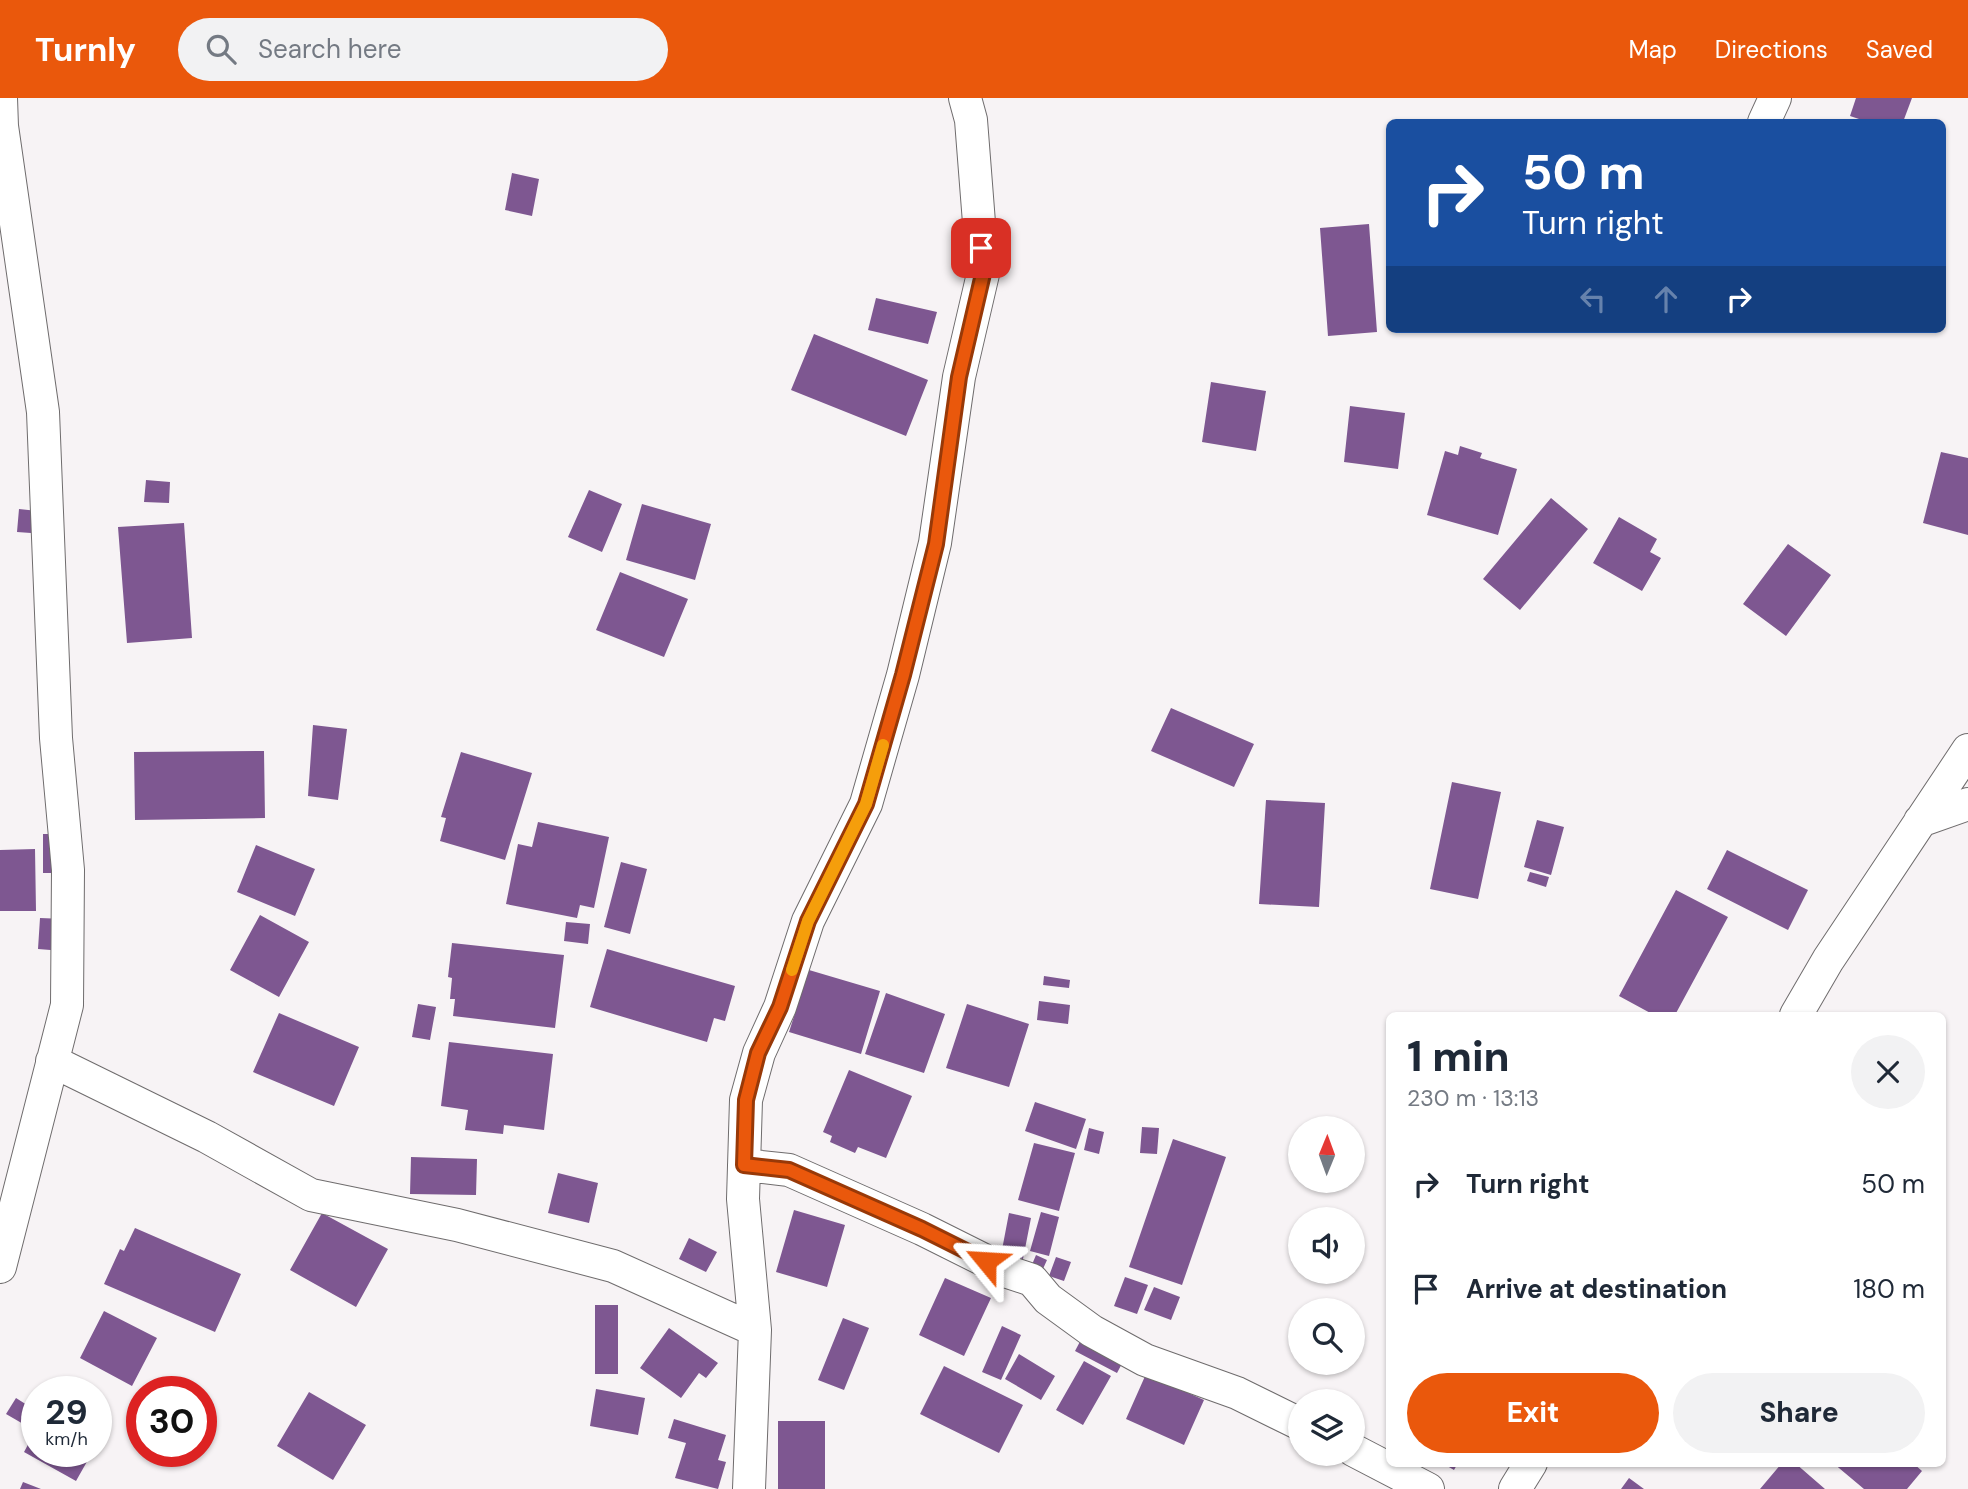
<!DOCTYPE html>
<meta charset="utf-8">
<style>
:root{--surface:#fff;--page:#f2f2f3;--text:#1f2937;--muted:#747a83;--accent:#ea580c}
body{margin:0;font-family:"DM Sans",sans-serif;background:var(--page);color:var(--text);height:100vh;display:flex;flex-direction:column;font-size:26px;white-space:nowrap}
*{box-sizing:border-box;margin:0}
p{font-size:23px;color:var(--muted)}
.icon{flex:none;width:38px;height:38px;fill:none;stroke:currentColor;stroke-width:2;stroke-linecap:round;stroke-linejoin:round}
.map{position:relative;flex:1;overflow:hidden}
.side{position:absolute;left:1386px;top:914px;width:560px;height:455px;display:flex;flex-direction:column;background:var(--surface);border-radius:10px;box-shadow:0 2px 5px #0004}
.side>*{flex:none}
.hud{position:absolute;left:1386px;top:21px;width:560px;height:214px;border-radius:10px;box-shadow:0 2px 5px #0004;background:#1a4fa0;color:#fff;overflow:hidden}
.needle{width:46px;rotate:1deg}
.fabs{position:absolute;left:1288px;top:1018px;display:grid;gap:14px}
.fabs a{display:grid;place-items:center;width:77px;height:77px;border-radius:50%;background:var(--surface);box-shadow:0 2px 5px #0004;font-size:35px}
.speed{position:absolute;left:21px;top:1278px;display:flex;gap:14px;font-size:35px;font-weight:700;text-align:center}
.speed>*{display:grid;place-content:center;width:91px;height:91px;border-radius:50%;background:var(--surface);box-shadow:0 2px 5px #0004;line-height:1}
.speed small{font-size:18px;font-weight:400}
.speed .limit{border:10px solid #d22;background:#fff;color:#111}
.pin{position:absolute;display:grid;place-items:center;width:60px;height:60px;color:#fff;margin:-30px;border-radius:14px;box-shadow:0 4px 10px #0006}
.me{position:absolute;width:77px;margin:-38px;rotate:297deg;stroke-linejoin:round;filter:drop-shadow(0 0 5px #0008)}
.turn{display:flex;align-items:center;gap:24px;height:147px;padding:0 21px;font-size:32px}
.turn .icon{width:91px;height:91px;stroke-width:2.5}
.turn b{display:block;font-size:49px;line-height:60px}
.lanes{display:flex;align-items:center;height:66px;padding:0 21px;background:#0003;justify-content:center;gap:35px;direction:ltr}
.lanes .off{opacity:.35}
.round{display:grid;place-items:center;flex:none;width:74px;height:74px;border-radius:37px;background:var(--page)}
.head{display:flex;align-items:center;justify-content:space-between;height:119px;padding:0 21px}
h1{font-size:42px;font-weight:800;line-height:52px}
.action{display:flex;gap:14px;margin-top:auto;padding:14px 21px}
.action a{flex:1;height:80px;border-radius:42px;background:var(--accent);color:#fff;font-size:28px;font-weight:800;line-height:80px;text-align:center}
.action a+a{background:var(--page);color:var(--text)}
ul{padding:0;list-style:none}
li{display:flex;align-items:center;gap:21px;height:105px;padding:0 21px}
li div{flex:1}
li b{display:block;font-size:26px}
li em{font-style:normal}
header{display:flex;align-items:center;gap:42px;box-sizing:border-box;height:98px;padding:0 35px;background:var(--accent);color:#fff}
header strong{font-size:33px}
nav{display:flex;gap:38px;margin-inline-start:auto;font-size:24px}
.search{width:490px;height:63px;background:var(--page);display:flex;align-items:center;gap:18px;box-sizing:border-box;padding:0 24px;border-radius:38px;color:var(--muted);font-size:26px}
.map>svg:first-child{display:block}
.building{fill:#7e5791}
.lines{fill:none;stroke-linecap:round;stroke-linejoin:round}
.minor-casing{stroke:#6f6c6d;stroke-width:34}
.minor{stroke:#fff;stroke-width:32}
.route-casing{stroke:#983908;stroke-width:18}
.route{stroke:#ea580c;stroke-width:12}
.slow{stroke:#f59e0b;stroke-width:12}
</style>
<header>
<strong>Turnly</strong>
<div class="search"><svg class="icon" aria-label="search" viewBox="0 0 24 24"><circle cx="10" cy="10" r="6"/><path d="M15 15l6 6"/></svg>Search here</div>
<nav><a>Map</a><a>Directions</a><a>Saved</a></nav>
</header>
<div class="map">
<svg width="1968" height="1391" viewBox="0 0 1968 1391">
<rect width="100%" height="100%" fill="#f7f3f5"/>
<path class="building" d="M1856,0H1912L1903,24H1868L1850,18Z
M512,75L539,81L532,118L505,112Z
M1369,126L1377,234L1328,238L1320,130Z
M876,200L937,214L928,246L868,232Z
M814,236L928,282L906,338L791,292Z
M1211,284L1266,293L1256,353L1202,344Z
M1350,308L1405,315L1398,371L1344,364Z
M1460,348L1482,355L1480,360L1517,371L1498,437L1427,417L1445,353L1458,357Z
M1941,354L1968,360V437L1923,425Z
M146,382L170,384L169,405L144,404Z
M589,392L622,406L602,454L568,439Z
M1551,400L1588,431L1520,512L1483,481Z
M642,406L711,426L695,482L626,462Z
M19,411L47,414L45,436L17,434Z
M1619,419L1657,441L1650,454L1661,460L1642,493L1593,465Z
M184,425L192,540L127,545L118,429Z
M1788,446L1831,477L1786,538L1743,506Z
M620,474L688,501L664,559L596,532Z
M1171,610L1254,646L1234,689L1151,653Z
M313,627L347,631L338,702L308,698Z
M264,653L265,720L135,722L134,654Z
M461,654L532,675L505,762L440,743L446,720L441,719Z
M1452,684L1501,694L1478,801L1430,791Z
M1266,702L1325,705L1319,809L1259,806Z
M1537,722L1564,729L1551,777L1524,769Z
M538,724L609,739L594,810L580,807L577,820L506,806L518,746L532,749Z
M43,736H62L63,775H43Z
M256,747L315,771L295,818L237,794Z
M35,751L36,813H0V752Z
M1727,752L1808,792L1788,832L1707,791Z
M621,764L647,771L630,836L604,829Z
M1530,774L1549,779L1546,789L1527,783Z
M1676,792L1728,819L1675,917H1654L1619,898Z
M260,817L309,844L279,899L230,872Z
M40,820L65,821L63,853L38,851Z
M566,824L590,826L588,846L564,843Z
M452,845L564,857L555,930L453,918L455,901H450L452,880L448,879Z
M607,851L735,888L725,923L714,920L707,944L590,909Z
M809,872L880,893L861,956L789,934Z
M1044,878L1070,882L1069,890L1043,887Z
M886,895L945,916L924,975L865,956Z
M1039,903L1070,907L1068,926L1037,922Z
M418,906L436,909L430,942L412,939Z
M967,906L1029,926L1009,989L946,970Z
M279,915L359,949L334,1008L253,974Z
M449,944L553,956L544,1032L504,1027L503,1036L465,1032L468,1012L441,1008Z
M849,972L912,998L886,1060L858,1049L855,1055L830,1044L832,1038L823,1034Z
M1035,1004L1086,1021L1076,1051L1025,1033Z
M1142,1029L1159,1030L1157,1056L1140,1055Z
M1089,1030L1104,1034L1099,1056L1084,1052Z
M1173,1041L1226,1059L1182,1187L1129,1169Z
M1034,1045L1075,1055L1059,1113L1018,1102Z
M411,1059L477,1061L476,1097L410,1096Z
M558,1075L598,1085L589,1125L548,1115Z
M794,1112L845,1127L827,1189L776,1174Z
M1041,1114L1059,1119L1049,1158L1030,1153Z
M322,1115L388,1151L356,1209L290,1172Z
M1009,1115L1031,1120L1023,1161L1001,1157Z
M135,1130L241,1176L215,1234L104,1186L120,1151L124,1153Z
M689,1140L717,1154L706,1174L679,1161Z
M1036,1157L1047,1162L1042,1173L1031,1169Z
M1056,1159L1071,1164L1064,1183L1049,1178Z
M1125,1179L1148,1187L1137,1216L1114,1208Z
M945,1180L991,1200L964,1258L919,1237Z
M1154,1189L1180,1199L1171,1222L1144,1212Z
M595,1207H618V1276H595Z
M104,1213L157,1240L132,1288L80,1260Z
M843,1220L869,1230L844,1292L818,1282Z
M1002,1228L1021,1237L1001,1282L982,1274Z
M669,1230L718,1265L706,1280L699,1275L681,1300L640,1270Z
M1084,1236L1126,1258L1117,1275L1075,1253Z
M1019,1256L1055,1278L1041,1302L1005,1281Z
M1084,1263L1111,1278L1083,1327L1056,1312Z
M944,1268L1023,1307L999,1355L920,1316Z
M1146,1276L1204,1302L1184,1347L1126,1321Z
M596,1291L645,1300L638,1337L590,1328Z
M309,1294L366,1327L333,1382L277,1348Z
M16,1300L35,1312L25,1327L6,1316Z
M674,1321L726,1337L718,1362L726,1364L718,1391L675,1380L686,1345L668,1340Z
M778,1323H825V1391H778Z
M37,1330V1353H93L76,1383L24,1354Z
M96,1330L103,1334L96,1346Z
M1442,1365H1458L1454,1372Z
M1782,1365H1795L1825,1391H1760Z
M1833,1365H1913L1922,1373L1907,1391H1864Z
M1629,1380L1644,1391H1621Z
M23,1384L41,1391H20Z"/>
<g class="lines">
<g class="minor-casing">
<path id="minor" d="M1764,24L1775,0
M1920,723L1968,706
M1796,917L1828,862L1968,652
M52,963L207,1039L311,1097L457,1127L613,1168L755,1232
M744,1067L789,1072L922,1131L1008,1174L1032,1182L1048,1201L1092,1233L1145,1262L1237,1295L1300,1326
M0,1169L67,907L68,772L56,640L43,314L2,28L1,0
M1353,1352L1428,1391
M749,1391L755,1232L743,1101L746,1002L759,955L780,909L808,823L866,706L903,577L935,445L959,279L983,176L971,22L965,0
M1515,1391L1531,1365"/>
</g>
<use href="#minor" class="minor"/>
</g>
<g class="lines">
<g class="route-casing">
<path id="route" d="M981,150L983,176L959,279L936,446L903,577L866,706L808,823L780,909L758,955L746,1002L744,1067L789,1072L922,1131L986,1163"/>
</g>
<use href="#route" class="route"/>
<path class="slow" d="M792,872L808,823L866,706L883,647"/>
</g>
</svg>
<div class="fabs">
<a><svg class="needle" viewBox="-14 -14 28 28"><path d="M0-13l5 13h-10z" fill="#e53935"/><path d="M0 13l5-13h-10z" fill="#747a83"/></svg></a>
<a><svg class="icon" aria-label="sound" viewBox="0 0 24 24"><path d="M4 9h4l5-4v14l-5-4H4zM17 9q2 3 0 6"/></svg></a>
<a><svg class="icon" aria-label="search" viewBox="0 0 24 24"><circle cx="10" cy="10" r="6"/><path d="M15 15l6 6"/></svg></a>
<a><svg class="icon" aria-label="layers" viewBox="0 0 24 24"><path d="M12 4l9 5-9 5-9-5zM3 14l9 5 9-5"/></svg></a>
</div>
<div class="speed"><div>29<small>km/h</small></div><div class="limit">30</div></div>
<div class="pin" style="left:981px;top:150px;background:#d93025"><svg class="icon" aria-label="arrive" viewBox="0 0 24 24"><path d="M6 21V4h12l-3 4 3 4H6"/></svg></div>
<svg class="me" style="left:986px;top:1163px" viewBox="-20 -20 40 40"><path d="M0-17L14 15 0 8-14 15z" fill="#ea580c" stroke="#fff" stroke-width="4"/></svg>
<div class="hud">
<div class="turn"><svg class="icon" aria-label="right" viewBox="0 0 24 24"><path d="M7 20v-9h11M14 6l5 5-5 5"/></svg><div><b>50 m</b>Turn right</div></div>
<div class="lanes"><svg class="icon off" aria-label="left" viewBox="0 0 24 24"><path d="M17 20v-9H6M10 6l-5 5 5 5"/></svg><svg class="icon off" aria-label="ahead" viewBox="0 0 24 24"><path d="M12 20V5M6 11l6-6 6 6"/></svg><svg class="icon" aria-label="right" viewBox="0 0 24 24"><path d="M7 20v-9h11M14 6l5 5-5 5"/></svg></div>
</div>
<section class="side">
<div class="head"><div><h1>1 min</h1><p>230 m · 13:13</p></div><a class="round"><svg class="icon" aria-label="close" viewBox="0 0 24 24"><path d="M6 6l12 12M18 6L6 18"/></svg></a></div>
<ul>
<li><svg class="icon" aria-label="right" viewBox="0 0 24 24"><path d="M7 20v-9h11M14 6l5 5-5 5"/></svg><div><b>Turn right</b></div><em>50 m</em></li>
<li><svg class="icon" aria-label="arrive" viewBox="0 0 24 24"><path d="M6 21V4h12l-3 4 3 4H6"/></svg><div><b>Arrive at destination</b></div><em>180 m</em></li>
</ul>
<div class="action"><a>Exit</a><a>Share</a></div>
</section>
</div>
